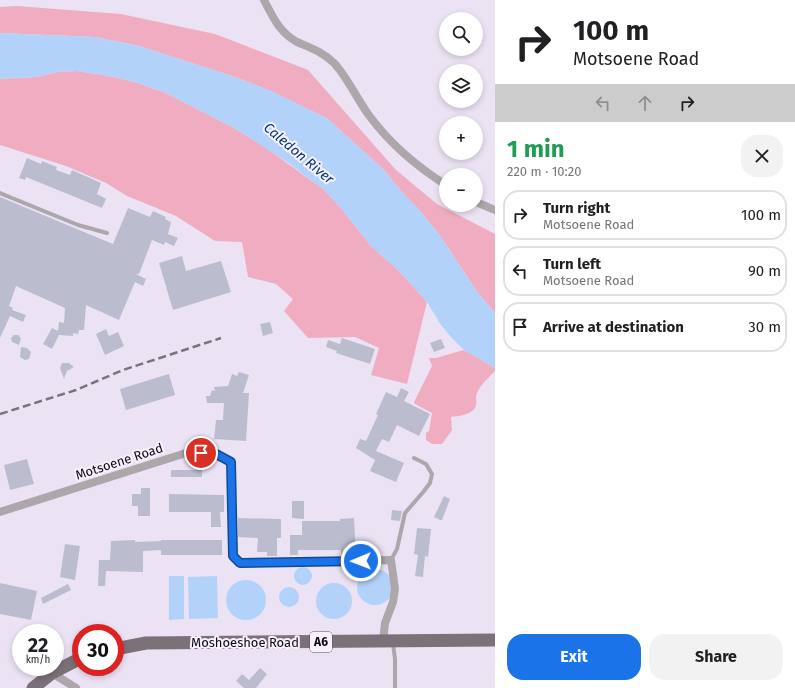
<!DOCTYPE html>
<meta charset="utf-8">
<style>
:root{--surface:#fff;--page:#f2f2f2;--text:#202124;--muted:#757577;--line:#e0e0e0;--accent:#1a73e8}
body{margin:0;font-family:"Fira Sans",sans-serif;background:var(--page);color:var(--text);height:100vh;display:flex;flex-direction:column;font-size:15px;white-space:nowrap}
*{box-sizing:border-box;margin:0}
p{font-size:13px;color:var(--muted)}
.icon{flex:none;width:22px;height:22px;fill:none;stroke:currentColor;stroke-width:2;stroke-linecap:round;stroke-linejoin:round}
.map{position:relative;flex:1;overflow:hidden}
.panel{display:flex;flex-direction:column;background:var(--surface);width:300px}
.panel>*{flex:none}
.guide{background:#fff;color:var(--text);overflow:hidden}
.fabs{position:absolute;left:439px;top:12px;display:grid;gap:8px}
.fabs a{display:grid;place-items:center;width:44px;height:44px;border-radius:50%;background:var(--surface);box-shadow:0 2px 6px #0003;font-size:20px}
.speed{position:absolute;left:12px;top:624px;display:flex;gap:8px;font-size:20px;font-weight:700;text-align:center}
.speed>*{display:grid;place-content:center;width:52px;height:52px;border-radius:50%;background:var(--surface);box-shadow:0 2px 6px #0003;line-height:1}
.speed small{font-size:10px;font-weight:400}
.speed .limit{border:6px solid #d22;background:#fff;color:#111}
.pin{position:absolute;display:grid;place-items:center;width:34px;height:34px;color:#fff;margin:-17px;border:2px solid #fff;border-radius:50%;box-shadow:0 1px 4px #0007}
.me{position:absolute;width:44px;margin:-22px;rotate:269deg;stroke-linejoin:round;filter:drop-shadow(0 0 3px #0008)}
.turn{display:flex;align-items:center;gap:14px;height:84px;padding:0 12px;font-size:18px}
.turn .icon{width:52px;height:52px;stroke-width:2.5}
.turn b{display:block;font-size:28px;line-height:34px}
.lanes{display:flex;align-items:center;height:38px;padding:0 12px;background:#0003;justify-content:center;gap:20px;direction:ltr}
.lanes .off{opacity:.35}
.round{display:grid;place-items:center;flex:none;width:42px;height:42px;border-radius:16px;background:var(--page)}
.summary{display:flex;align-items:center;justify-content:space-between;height:68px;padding:0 12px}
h1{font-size:24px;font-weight:700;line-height:30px;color:#1e9e55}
.action{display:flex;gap:8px;margin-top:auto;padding:8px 12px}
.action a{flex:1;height:46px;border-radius:16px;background:var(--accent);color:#fff;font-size:16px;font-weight:700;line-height:46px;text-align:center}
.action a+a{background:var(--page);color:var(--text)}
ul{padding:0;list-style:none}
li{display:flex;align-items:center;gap:12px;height:50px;margin:0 8px 6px;padding:0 4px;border:2px solid var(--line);border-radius:16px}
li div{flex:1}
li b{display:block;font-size:15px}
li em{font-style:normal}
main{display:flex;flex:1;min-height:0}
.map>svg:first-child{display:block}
.green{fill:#f0adc1}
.water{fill:#b2d2fa}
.building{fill:#bbbdcf}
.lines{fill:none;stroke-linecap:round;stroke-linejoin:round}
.service{stroke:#ada6ab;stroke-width:4}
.minor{stroke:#ada6ab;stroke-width:8}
.primary{stroke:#7c7079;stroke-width:13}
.rail{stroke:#78737e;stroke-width:2.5;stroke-dasharray:8 4;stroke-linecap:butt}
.route-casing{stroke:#114b97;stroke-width:10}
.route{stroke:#1a73e8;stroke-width:7}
.labels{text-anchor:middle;stroke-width:4;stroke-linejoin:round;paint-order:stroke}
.shield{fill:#f7f1ff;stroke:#545158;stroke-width:1}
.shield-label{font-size:12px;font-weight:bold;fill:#0e0c11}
.street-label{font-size:13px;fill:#0e0c11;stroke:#f7f1ff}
.water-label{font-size:14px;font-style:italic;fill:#003971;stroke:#f7f1ff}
</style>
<main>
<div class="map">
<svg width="495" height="688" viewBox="0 0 495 688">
<rect width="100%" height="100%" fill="#ebe3f4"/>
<path class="green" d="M17,6L121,14L215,34L308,70L396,170L437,204L495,234V313L478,293L441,237L422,213L402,192L384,170L328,119L273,92L235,77L139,46L95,37L0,33V7Z
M77,71L104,75L135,82L166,93L234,128L262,145L323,189L341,208L371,246L399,271L427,302L407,384L371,375L379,348L355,337L308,338L284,311L293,299L276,284L248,277L242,242L215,241L176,216L127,196L106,183L66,166L0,145V79L36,77L57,72Z
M464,350L495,368V371C488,378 481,384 477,393C475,397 477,402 476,406C472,415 459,416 451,417L452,430L442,444H432L426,440V433L429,431L432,413L415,404L414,402L432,366L429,358H436Z"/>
<path class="water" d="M0,33L95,37L139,46L235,77L273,92L328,119L384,170L402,192L422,213L441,237L478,293L495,313V368L464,350L451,337L441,325L427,302L399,271L371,246L341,208L323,189L287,162L234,128L166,93L135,82L104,75L77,71L57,72L36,77L0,79Z
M294 576a9 9 0 1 1 18 0a9 9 0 1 1-18 0Z
M357 587a18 18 0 1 1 36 0a18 18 0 1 1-36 0Z
M169,576H184V619L169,620Z
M217,576L218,618L189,619L188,577Z
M226 600a20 20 0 1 1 40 0a20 20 0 1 1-40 0Z
M316 601a18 18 0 1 1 36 0a18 18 0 1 1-36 0Z
M279 597a10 10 0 1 1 20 0a10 10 0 1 1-20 0Z"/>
<path class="building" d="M27,158L41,164L42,161L57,167L56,170L70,175L72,170L101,183L97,194L106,199L102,208L26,177L25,180L19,178Z
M0,197L113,244L128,208L150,217L153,211L166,217L165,219L171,222L168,234L178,238L174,246L165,242L164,245L152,240L139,274H136L146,279L143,286L135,282L119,320L86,305L84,330H79L78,334L73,333V336L59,335L52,349L43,344L52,328L58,331L59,322L64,323L65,308L16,286L9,306L13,308L12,310L26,315L23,322L10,316L0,338Z
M182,256L186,271L221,261L231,292L173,310L159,263Z
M270,322L273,333L263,336L260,324Z
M106,329L109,336L118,332L124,346L105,355L96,334Z
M14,335H18L21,338L19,345L12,342L11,338Z
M342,338L375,349L370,364L336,353L337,351L326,347L328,340L340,344Z
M441,339L445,348L434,352L430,343Z
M21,347L27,348L31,352L29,359L25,360L20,357Z
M62,363H69L74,367L67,371L64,379L60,368Z
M239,372L249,375L243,393H249L246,441L214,439L216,420H223L224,403H207L206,396H210L212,390L215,391L214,387L228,386L232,374L237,376Z
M169,374L175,395L126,410L120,389Z
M401,388L409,392L404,401L430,414L419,436L397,425L389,442L382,439L376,451L404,463L396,482L370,471L375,460L356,448L360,439L366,441L378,415L376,414L386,392L397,397Z
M27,459L34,484L10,490L4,465Z
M171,470H202V477H171Z
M141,488H150V516H138V506H132V494H141Z
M169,494L224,495V512H220L221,527H211V512H169Z
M444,496L450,499L442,520H440L434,517Z
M292,501H304V519L292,518Z
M392,510L402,511L400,521L391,520Z
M238,518L281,519V538H277V556H267V552H257L258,538L238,537Z
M354,518L356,555H341V550H298V555H290V535H302V521H340V519Z
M417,528L431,529L428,557L425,556L423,577L415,576L418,555L414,554Z
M135,540V542L161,541V540H222V555H161V550L143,551V572L106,571L105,586H98L99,560H110L111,541Z
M65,544L80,546L75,580L60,577Z
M0,583L37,591L31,620L0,614Z
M68,584L71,590L43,604L41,598Z
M260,668L267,674L256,688H244L236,681L242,674L249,680Z"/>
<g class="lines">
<path class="service" d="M0,193L78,225L107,233
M391,560L397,549L405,513L424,491L430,483L432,474L426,464L414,458
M393,644L395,659V688"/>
<path class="minor" d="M264,0C273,17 279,32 297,42C311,48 323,52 334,63C347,77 356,97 368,114C389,143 416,166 446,185
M476,202L495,210
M0,512L186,453H216L231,462L233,556L240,563L391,560L395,589L393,602L385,623L383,641
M52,673L76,688"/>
<path class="primary" d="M115,649L146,643L495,640
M33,688L52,673L81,658"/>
<path class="rail" d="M0,414L76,390L123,370L221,338"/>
</g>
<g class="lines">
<g class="route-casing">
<path id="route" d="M201,453L216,454L231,462L233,556L240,563L361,561"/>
</g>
<use href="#route" class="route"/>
</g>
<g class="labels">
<rect class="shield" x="310" y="632" width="22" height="20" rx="3"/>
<g class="shield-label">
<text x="321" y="646">A6</text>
</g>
<g class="street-label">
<text transform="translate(119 461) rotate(-18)" y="5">Motsoene Road</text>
<text x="245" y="647">Moshoeshoe Road</text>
</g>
<g class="water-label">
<text transform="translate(299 153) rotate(40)" y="5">Caledon River</text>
</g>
</g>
</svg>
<div class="fabs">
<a><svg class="icon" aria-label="search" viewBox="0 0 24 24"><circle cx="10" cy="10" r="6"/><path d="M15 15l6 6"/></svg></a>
<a><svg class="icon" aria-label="layers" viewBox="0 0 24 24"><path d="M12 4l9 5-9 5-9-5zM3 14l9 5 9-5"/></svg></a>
<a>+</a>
<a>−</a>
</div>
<div class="speed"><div>22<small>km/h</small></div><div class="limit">30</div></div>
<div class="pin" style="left:201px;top:453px;background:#d93025"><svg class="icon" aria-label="arrive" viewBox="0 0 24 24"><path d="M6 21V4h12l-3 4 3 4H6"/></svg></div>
<svg class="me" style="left:361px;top:561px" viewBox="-20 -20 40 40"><circle r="17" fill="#1a73e8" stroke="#fff" stroke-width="3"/><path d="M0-11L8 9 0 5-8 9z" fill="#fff"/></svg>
</div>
<section class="panel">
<div class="guide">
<div class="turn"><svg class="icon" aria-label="right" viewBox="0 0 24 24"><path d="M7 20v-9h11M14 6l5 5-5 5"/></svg><div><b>100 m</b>Motsoene Road</div></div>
<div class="lanes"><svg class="icon off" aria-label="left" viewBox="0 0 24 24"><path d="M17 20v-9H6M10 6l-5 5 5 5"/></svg><svg class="icon off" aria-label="ahead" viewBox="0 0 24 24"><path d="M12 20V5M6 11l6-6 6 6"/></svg><svg class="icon" aria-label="right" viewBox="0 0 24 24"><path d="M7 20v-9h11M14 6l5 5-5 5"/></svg></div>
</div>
<div class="summary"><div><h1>1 min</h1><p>220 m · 10:20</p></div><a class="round"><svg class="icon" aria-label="close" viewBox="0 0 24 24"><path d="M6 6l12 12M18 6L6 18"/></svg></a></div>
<ul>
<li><svg class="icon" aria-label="right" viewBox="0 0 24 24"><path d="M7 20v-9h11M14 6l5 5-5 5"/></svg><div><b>Turn right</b><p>Motsoene Road</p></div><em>100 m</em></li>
<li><svg class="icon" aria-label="left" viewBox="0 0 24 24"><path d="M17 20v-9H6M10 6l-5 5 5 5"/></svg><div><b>Turn left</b><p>Motsoene Road</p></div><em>90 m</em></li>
<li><svg class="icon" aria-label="arrive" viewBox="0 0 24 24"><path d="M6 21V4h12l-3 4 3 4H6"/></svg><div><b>Arrive at destination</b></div><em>30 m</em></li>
</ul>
<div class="action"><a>Exit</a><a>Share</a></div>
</section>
</main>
